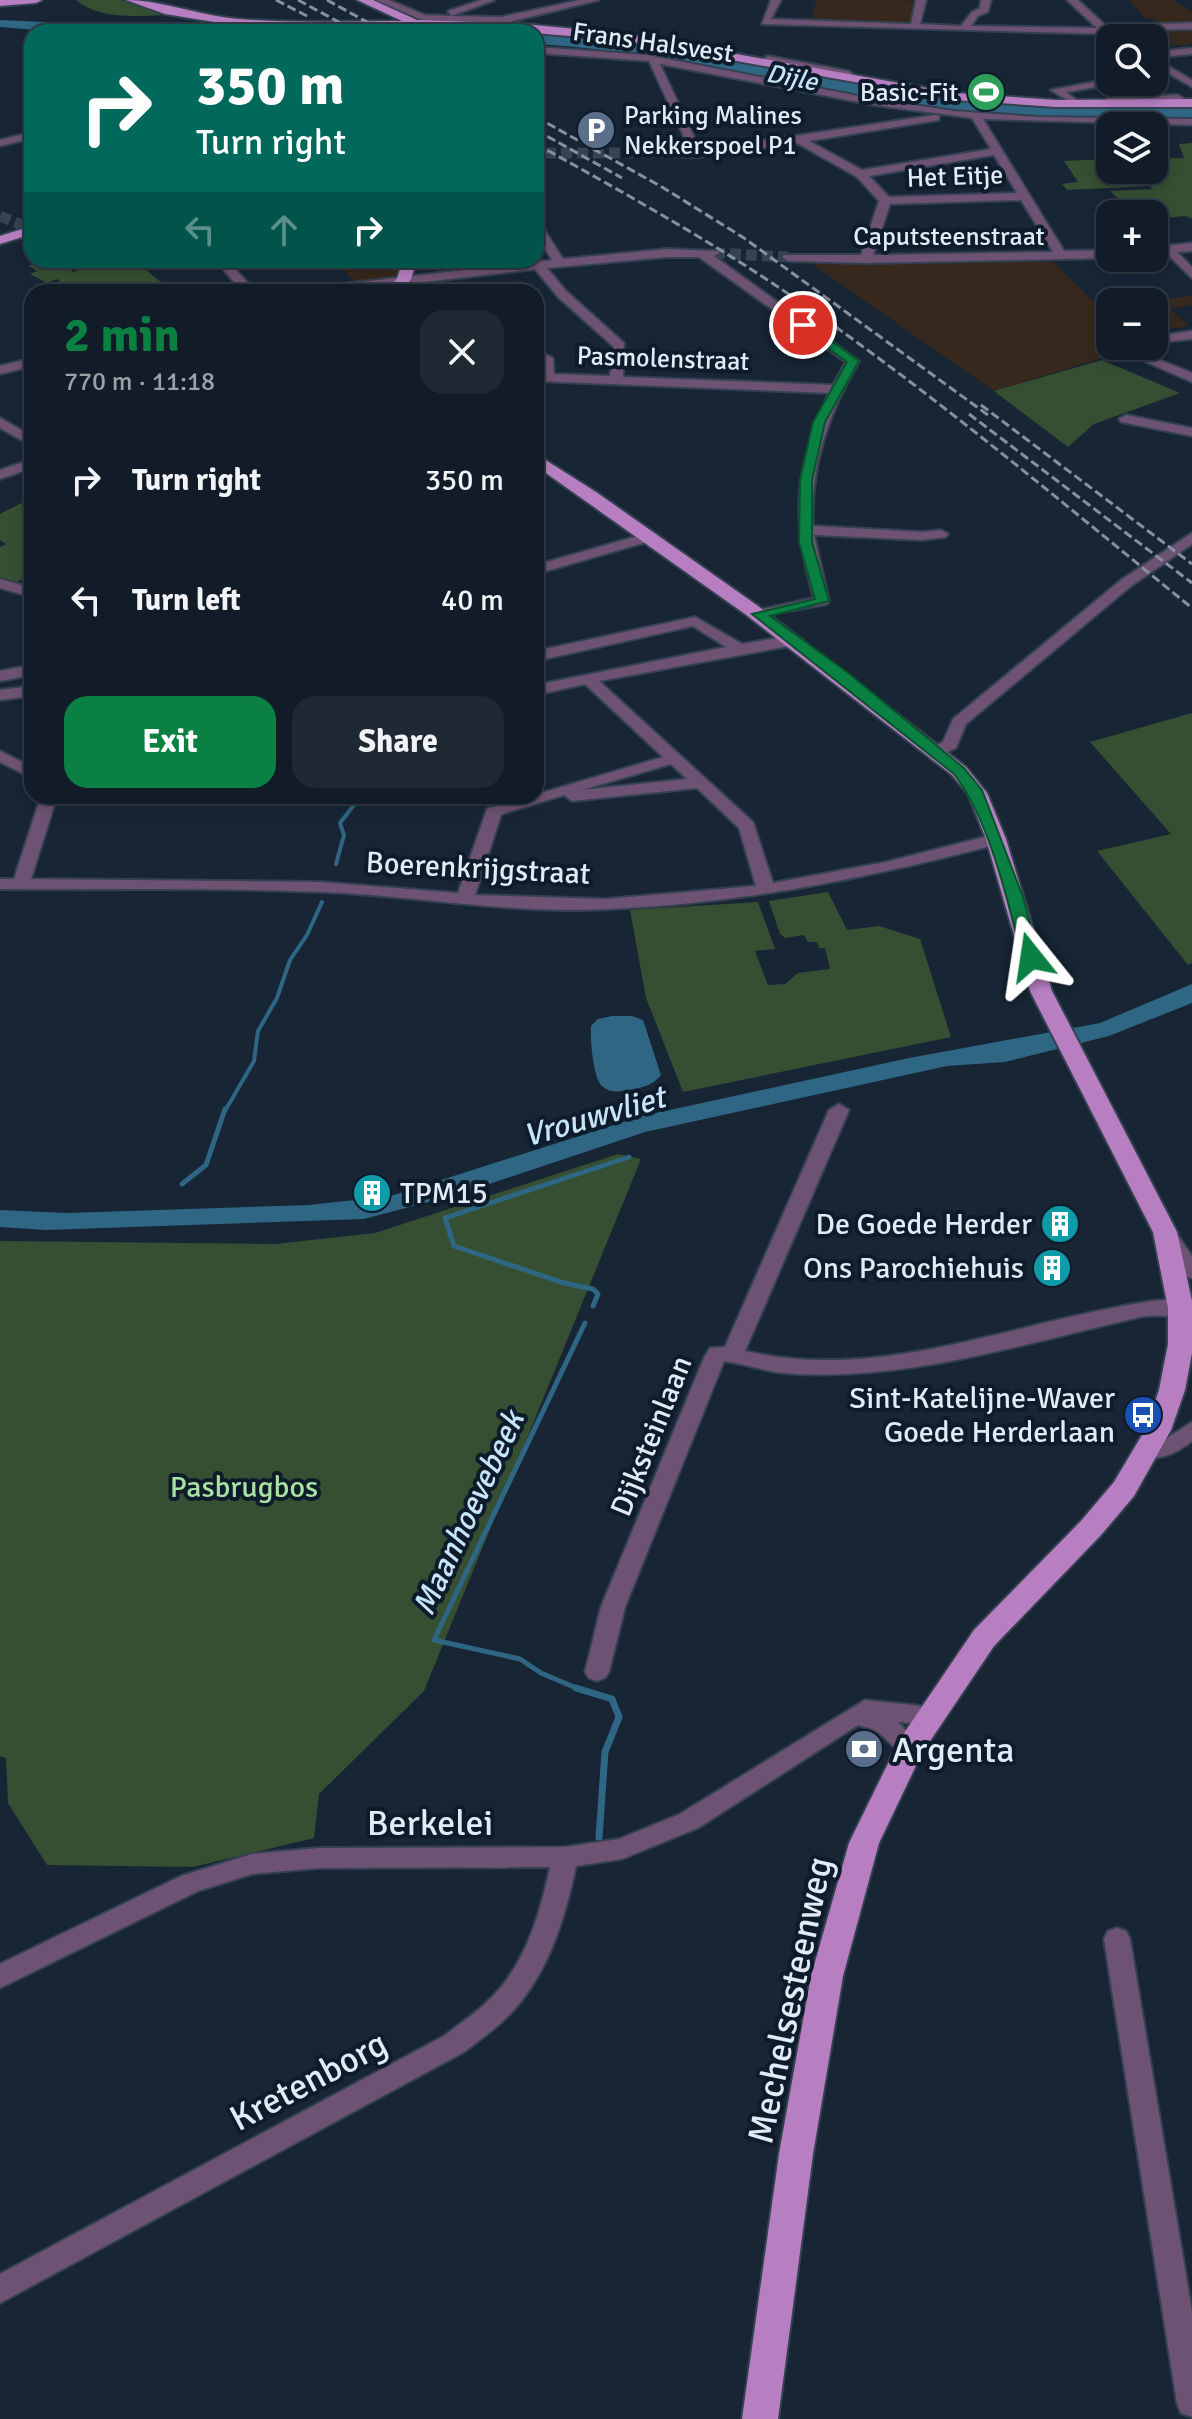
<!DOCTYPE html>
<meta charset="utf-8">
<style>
:root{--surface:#111c28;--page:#1e2934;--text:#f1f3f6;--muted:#9ca1a8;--line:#303a45;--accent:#0b8043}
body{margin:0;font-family:Signika,sans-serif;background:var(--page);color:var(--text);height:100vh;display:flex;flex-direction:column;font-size:30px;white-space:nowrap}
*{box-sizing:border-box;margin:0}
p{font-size:26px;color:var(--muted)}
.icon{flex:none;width:44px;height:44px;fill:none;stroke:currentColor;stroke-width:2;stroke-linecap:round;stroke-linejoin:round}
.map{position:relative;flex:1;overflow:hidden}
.sheet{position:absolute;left:24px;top:284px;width:520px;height:520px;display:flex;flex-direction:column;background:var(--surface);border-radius:24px;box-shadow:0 4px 12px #0003,0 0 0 2px var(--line)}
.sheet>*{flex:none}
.hud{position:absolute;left:24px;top:24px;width:520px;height:244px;border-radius:24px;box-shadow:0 4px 12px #0003,0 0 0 2px var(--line);background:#00695c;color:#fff;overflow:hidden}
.fabs{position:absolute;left:1096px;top:24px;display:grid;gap:16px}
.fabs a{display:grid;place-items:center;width:72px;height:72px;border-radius:16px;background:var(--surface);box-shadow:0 4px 12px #0003,0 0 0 2px var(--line);font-size:40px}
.pin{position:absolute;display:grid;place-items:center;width:68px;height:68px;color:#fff;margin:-34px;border:4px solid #fff;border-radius:50%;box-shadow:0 2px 8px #0007}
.me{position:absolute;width:88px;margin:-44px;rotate:345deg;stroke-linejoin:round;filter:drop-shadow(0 0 6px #0008)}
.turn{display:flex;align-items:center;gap:28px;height:168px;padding:0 40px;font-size:36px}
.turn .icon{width:104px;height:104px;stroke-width:2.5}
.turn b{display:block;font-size:56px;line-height:68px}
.lanes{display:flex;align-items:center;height:76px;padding:0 40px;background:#0003;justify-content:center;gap:40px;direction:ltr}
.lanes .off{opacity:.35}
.round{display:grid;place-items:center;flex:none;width:84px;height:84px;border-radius:24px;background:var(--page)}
.headline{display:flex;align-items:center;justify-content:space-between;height:136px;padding:0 40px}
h1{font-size:48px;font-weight:700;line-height:60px;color:var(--accent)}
.cta{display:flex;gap:16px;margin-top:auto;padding:16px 40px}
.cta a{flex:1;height:92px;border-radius:24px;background:var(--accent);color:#fff;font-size:32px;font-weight:700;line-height:92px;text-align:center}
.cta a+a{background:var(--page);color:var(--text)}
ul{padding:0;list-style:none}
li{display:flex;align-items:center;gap:24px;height:120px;padding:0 40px}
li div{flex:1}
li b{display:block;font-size:30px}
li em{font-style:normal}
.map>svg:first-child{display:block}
.education{fill:#36281c}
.green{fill:#364f33}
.water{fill:#2e6684}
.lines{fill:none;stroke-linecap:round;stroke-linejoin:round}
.stream-far2{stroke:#2e6684;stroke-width:4}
.stream-far1{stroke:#2e6684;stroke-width:5}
.stream{stroke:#2e6684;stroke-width:7}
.minor-tunnel{stroke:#354352;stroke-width:11;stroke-dasharray:11 5;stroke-linecap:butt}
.minor-casing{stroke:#334150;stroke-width:4}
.major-casing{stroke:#334150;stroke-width:4}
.minor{fill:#6e5273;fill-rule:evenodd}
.major{fill:#b77fc2;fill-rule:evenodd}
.rail{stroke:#85919e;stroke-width:3;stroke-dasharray:9 4;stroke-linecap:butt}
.route{fill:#0b8043;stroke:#07532c;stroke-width:2}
.labels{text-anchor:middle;stroke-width:8;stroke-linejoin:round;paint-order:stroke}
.far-street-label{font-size:26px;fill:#e1ebf6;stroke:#0e1b2b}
.far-water-label{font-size:26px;font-style:italic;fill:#c6e5f8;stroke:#0e1b2b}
.far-poi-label{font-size:26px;fill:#e1ebf6;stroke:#0e1b2b;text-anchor:end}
.street-label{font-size:30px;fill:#e1ebf6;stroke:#0e1b2b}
.poi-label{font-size:30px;fill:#e1ebf6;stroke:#0e1b2b;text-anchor:end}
.park-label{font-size:30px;fill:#a8e1a0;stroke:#0e1b2b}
.water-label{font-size:32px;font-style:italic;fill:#c6e5f8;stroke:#0e1b2b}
.near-poi-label{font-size:36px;fill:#e1ebf6;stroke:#0e1b2b;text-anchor:start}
.near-street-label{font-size:36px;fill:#e1ebf6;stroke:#0e1b2b}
</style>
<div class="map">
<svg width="1192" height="2419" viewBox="0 0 1192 2419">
<rect width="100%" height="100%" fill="#172535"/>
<path class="education" d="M811,0H899L916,1L911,23L907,24L814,23L815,20L810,19L817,15H812L817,3Z
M1129,0H1173L1192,12V23L1157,24L1153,18H1145Z
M1192,28V44L1187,45H1154V38H1128L1123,35L1168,36L1149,29Z
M336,260H405L394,277L354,282Z
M809,262H1053L1097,305L1110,304V346L1138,347L994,391Z
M1192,296V305L1170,309L1189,326L1154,331V302H1128Z"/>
<path class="green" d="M76,0H121L176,14C146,16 101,21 76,0Z
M1192,143V219L1186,216L1154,219V214H1134L1110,191L1153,189L1149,186L1067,190L1062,184L1078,182L1064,161L1110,159V170H1154V159L1184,158L1179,144Z
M85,260H134L173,292H72L57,279L47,283L30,274L37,271L28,265L59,261L73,272L90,266Z
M1102,360L1180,393L1094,424L1068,447L994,391Z
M32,490V574L15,583L0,579V547L6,544L0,540V514L29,499L23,494Z
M1192,713V963L1188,965L1097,851L1171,834L1090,742Z
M828,892L847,930L879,926L920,939L951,1037L683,1092L646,998L630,910L758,902L775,949L755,951L768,985L785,984L798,973L830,969L825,948H819L817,942H808L804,935L785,938L780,934L769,901Z
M618,1154L641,1159L424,1691L319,1794L314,1838L193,1867L47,1865L8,1803L6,1758L0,1756V1241L275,1244L375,1233Z"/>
<path class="water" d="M0,20L272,32H61L0,27Z
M536,32L623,40L929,97L1074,108L1192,106V118C1099,119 1005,120 913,107C787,88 664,51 536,44Z
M1192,984V1003L1109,1036L1005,1062L947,1066L645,1132L459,1194L364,1219L46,1230L0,1227V1210L67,1213L309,1205L391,1196L642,1116L909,1058L1100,1023Z
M612,1016H632L643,1020L661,1075C654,1084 645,1087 634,1089C624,1091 611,1094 603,1087C593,1080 590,1038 591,1026L598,1019Z"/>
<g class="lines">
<path class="stream-far2" d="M336,864L344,835L340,823L361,796
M225,1111L254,1061L258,1031L277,998L290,960L307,935L322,902"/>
<path class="stream-far1" d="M182,1184L206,1165L225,1109
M593,1306L598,1294L593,1289L564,1283L454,1246L445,1218L629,1157
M581,1690L541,1673L520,1659L434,1640L585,1323"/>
<path class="stream" d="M576,1688L612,1699L619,1717L605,1752L599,1838"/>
<path class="minor-tunnel" d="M545,153H633
M0,216L27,227
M714,253L788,257"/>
<g class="minor-casing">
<path id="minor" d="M376,0H389L425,15L451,16L448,11L481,0H495L451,16L501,17L580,0H599L489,27L485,22L424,21Z
M771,0H781L771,19L911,24L916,0H926L920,24L961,26L972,12L980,8L981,0H991L988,12L978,16L971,26L1097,28L1067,0H1078L1105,25L1192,23V29L1115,31L1118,34L1113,37L1106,34L762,24Z
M536,47L647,55L874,99L954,111L1039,117L1192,119V125L983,119L1064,251L1110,250V258L866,263L788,261L782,257L784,255H861L879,201L857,177L797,143L697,157L629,155V151L633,150H690L649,61L536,53ZM660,64L874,105L972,118L991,149L862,170L809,141L939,120V116L935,115L700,150ZM994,155L1017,193L889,197L869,176ZM1021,200L1053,252L873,255L890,204Z
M1192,48V54L1154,58L1192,80V87L1154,65V52Z
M769,56L848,71L853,74L848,77L765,61V57Z
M1110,79V82H1116L1115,84L1066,92L1078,101L1073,104L1051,90Z
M1178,95L1183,98L1182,100L1110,103L1105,100L1110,97Z
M32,132V138L0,146V140Z
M536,150L550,153L536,156Z
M536,222L540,223L563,259L667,249L718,251L720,253L714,256L859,361C829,413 810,465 813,526L923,532L941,530L948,534L946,537L923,540L814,535L829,601L827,604L754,617V611L814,598C791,521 794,467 829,393L536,381V373H541L542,363L536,359V350L553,358L554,374L610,376L614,347L558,297L535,269L339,292H302L308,288L552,260L536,234ZM667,257H699L846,362L833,385L623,377L624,343L566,291L547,268Z
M1192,243V251L1177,252L1192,267V278L1166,253L1154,255V247Z
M215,260H227L256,292H243Z
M1192,331V339L1163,342L1145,354L1192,373V382L1130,355L1141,346H1154L1156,336Z
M32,358V366L0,374V366Z
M1126,415L1192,428V436L1121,422L1119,419Z
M0,418L32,436V446L0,428Z
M32,459V468L0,479V470Z
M652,532L659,536L657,539L536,574V565Z
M1192,533V544L1131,586L966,724L956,748L941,755H929V749L943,742L953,719L1121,580Z
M0,579L32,588V597L0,588Z
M695,617L742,644L795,635L803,640L795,645L599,681L753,822L773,883L886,862L996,834L1004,839L1002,843C873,877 744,903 610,909C521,914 433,899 344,893C230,887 115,890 0,889V879H14L41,796H57L31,879L320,882L458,893L487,809L663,757L585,684L536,695V685L726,647L693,626L536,661V651ZM671,764L687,779L582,790ZM697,788L739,828L756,886L606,899L475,895L501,815L505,813L564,795L572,801Z
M32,665V675L0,681V671Z
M32,686V696L0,700V690Z
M0,751L32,767V778L0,762Z
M839,1104L849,1110L745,1351C880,1383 1013,1322 1146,1302C1158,1300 1184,1297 1191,1308C1182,1321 1154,1313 1140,1317C1025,1343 904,1383 784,1373C764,1371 745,1364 724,1361L625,1607L609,1672L605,1678L597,1681L589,1678L585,1672L601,1607L704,1358L710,1348L725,1347L829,1110Z
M1167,1229L1174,1230L1192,1256V1278L1185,1276L1157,1235Z
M1192,1422V1441C1177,1453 1159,1462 1140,1456L1137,1451L1140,1446L1164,1440Z
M865,1700L931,1707L940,1709L943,1716L940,1723L931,1725L898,1722L922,1747L919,1754C896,1761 890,1736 872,1729C868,1727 863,1727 858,1725L698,1828L622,1859L576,1866C565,1919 547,1978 507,2017C494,2030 478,2041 464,2052L0,2303V2274L444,2036C459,2024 475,2014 488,2001C525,1966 540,1915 550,1867L319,1868L252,1874L198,1891L0,1988V1964L181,1876L252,1854L319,1848L565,1847L619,1839L680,1814Z
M1117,1928L1126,1931L1130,1939L1192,2312V2417L1181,2413L1177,2403L1104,1939L1108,1931Z"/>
</g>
<g class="major-casing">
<path id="major" d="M0,0H42L36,3L0,6Z
M126,0C160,0 195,14 229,18C286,24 345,21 402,21L357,0H373L417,20L513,23L619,33L955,93L1056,100L1192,99V107H1056L955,100L619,40L470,28L233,25L165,14Z
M32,226V234L0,244V236Z
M403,260H417L411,279L401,292H387L397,278Z
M536,454L596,492L758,606L966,767L987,793L1006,839L1052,991L1177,1232L1192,1301V1353L1185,1390L1171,1430L1134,1496L1101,1535L994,1646L922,1753L879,1843L843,1976L813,2154L778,2419H742L779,2154L811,1976L849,1843L900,1739L974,1630L1081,1521L1114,1482L1145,1430L1159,1390L1168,1344V1308L1153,1232L1030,991L986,839L968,794L952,775L745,614L536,466Z"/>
</g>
<use href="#minor" class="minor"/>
<use href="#major" class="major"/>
<path class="rail" d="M276,0L307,16
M298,0L357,32
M327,0L385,32
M536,117L662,187L744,238L988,415
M536,130L622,178
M536,144C628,195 720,246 806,306C940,399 1065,505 1192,608
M981,405L1192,564
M969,414L1192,583"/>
</g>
<path class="route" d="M799,323H807L859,361L825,422L812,480V542L829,601L770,616L847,672L964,768L982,790L1023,897L1039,957L1036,960H1025L1022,957C1008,901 989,819 954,774L752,614L815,599L799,542L800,480L813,422L847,362L799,327Z"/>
<defs>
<g id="stadium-disc" transform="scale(2)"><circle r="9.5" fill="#2e9e5b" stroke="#0e1b2b"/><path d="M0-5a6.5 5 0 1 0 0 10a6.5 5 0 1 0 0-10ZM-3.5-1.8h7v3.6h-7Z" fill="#fff"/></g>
<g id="parking-disc" transform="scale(2)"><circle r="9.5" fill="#5c6f8a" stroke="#0e1b2b"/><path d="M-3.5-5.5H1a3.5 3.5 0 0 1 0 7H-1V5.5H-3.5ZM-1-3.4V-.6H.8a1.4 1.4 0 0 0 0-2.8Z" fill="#fff"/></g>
<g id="building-disc" transform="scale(2)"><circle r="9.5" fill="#0f9aa8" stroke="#0e1b2b"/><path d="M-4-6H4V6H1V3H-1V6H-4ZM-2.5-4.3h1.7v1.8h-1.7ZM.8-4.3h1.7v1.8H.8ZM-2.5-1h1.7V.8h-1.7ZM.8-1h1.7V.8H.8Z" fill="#fff"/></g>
<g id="bus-disc" transform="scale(2)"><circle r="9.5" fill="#1a4fb4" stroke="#0e1b2b"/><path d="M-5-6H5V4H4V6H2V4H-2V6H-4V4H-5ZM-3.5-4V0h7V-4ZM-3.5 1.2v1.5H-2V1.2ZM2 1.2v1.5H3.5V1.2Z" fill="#fff"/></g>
<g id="bank-disc" transform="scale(2)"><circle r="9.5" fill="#5c6f8a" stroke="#0e1b2b"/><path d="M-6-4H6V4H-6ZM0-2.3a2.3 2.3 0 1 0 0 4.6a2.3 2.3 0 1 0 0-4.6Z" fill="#fff"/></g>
</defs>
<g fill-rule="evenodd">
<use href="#stadium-disc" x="986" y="92"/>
<use href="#parking-disc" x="596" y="130"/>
<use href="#building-disc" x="372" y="1193"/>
<use href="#building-disc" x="1060" y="1224"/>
<use href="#building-disc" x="1052" y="1268"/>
<use href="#bus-disc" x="1143" y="1415"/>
<use href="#bank-disc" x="864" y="1749"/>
</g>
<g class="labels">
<g class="far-street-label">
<text transform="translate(653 42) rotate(8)" y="9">Frans Halsvest</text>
<text transform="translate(955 176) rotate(-2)" y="9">Het Eitje</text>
<text x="949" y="245">Caputsteenstraat</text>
<text transform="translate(663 358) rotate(2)" y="9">Pasmolenstraat</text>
</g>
<g class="far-water-label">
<text transform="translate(792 77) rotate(11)" y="9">Dijle</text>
</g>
<g class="far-poi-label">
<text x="958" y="101">Basic-Fit</text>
<text x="624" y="124" text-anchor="start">Parking Malines<tspan x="624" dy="30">Nekkerspoel P1</tspan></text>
</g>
<g class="street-label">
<text transform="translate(478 868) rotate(3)" y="10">Boerenkrijgstraat</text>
<text transform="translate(651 1436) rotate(-68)" y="10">Dijksteinlaan</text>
</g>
<g class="poi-label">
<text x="400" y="1203" text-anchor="start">TPM15</text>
<text x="1032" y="1234">De Goede Herder</text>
<text x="1024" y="1278">Ons Parochiehuis</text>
<text x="1115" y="1408">Sint-Katelijne-Waver<tspan x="1115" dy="34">Goede Herderlaan</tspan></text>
</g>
<g class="park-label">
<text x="244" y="1497">Pasbrugbos</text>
</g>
<g class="water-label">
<text transform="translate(594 1116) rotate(-16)" y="11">Vrouwvliet</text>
<text transform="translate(468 1513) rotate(-65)" y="11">Maanhoevebeek</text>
</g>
<g class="near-poi-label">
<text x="892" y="1762">Argenta</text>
</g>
<g class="near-street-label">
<text x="430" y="1835">Berkelei</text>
<text transform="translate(789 2000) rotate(-78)" y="13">Mechelsesteenweg</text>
<text transform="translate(308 2080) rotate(-28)" y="13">Kretenborg</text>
</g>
</g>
</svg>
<div class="fabs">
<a><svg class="icon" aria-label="search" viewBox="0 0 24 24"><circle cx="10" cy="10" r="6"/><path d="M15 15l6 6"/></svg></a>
<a><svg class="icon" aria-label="layers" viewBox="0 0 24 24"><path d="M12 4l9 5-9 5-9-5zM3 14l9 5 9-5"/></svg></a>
<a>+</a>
<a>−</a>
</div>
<div class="pin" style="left:803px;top:325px;background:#d93025"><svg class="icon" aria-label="arrive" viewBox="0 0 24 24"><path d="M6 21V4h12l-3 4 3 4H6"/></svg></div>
<svg class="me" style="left:1031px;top:957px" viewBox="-20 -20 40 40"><path d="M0-17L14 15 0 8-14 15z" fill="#0b8043" stroke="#fff" stroke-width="4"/></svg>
<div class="hud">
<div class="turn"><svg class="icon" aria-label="right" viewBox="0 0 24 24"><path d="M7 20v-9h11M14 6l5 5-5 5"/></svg><div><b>350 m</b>Turn right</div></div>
<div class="lanes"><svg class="icon off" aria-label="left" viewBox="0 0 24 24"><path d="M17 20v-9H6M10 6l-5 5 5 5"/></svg><svg class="icon off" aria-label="ahead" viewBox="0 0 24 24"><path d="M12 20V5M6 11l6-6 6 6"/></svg><svg class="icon" aria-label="right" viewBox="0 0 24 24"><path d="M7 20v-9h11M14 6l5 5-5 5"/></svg></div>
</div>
<section class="sheet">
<div class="headline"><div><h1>2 min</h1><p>770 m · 11:18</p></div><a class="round"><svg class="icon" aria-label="close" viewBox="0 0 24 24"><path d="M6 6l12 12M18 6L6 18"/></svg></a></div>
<ul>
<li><svg class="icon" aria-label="right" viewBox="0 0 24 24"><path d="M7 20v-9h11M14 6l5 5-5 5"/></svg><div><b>Turn right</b></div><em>350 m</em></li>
<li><svg class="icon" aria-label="left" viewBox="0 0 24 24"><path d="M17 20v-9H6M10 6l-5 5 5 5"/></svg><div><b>Turn left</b></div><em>40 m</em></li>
</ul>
<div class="cta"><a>Exit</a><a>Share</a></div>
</section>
</div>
